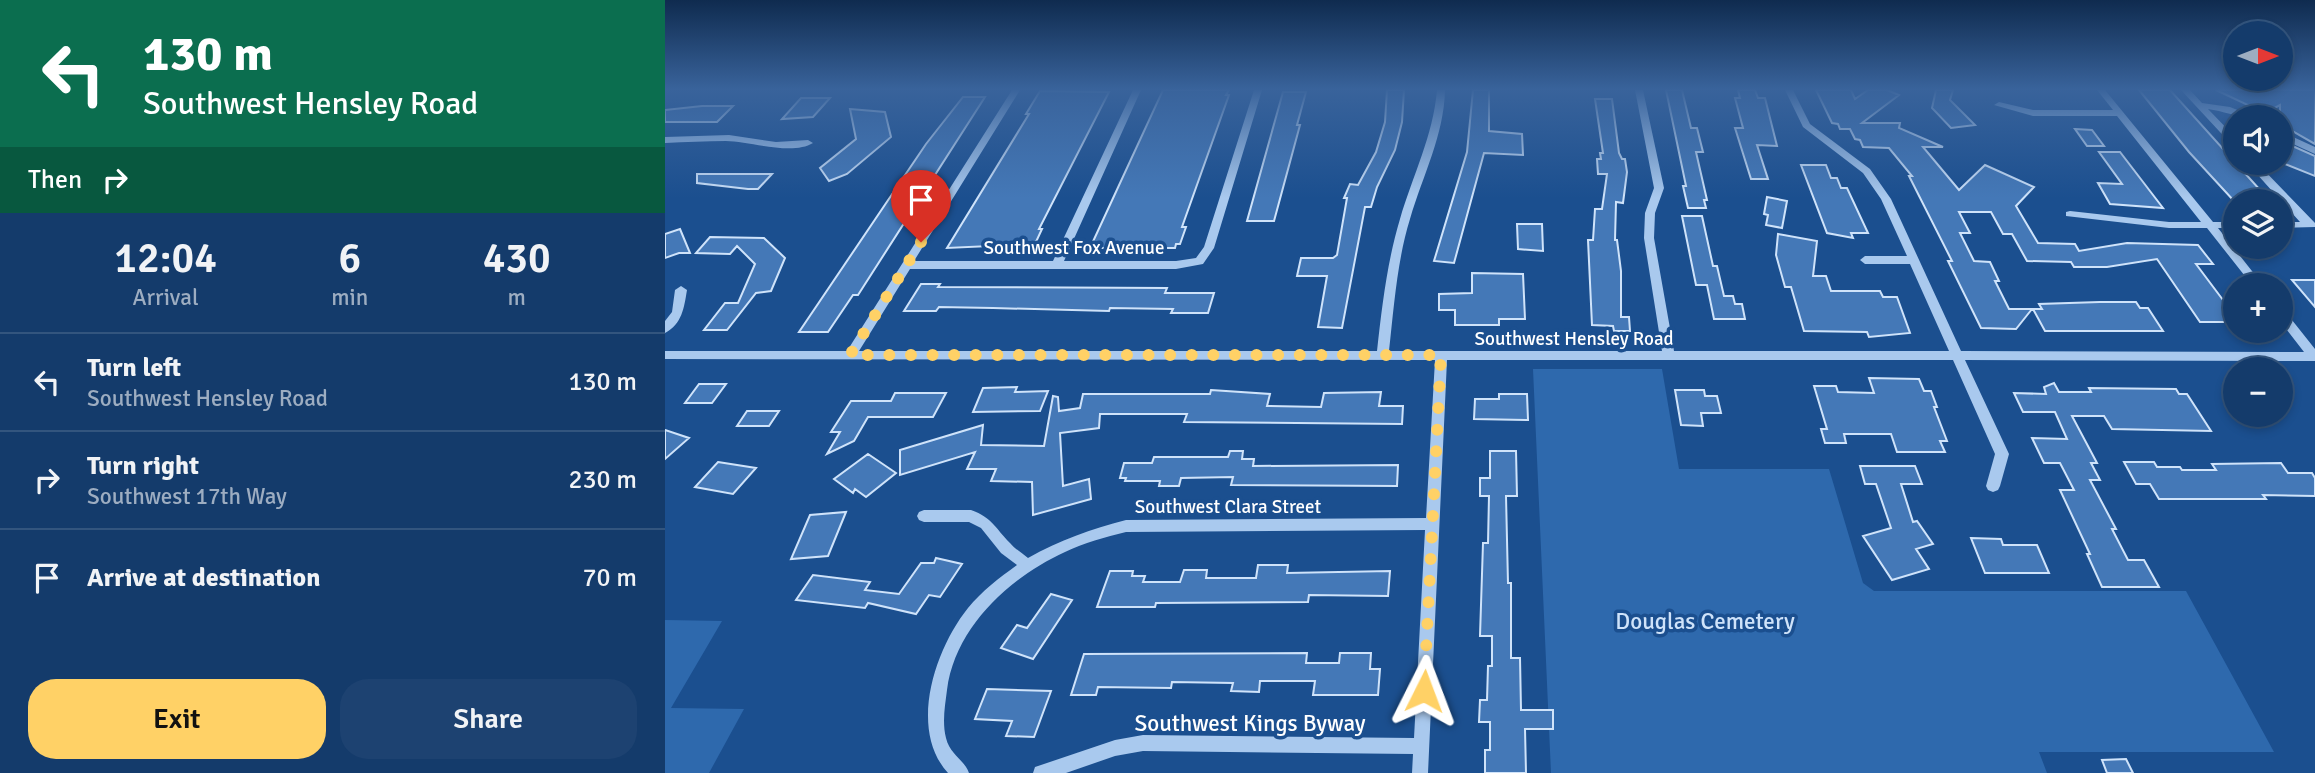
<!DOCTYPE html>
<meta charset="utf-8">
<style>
:root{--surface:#143b6b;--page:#1d4271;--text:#f1f3f6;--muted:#9dadc1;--line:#33557e;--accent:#ffd166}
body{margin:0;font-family:Signika,sans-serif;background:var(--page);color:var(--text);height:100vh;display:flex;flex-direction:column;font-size:26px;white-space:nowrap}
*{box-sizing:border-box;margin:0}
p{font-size:23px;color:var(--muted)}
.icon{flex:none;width:38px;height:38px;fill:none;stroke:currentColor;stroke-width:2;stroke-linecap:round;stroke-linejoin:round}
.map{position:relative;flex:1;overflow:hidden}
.side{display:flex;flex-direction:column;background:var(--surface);width:665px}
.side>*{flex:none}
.top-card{background:#0b6e4f;color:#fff;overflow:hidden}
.needle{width:46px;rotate:90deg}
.tools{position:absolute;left:1558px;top:21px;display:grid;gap:14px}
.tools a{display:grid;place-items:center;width:70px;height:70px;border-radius:50%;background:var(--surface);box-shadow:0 4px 10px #0003,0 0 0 2px var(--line);font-size:35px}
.pin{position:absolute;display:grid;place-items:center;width:60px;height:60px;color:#fff;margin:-72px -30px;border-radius:50% 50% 50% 0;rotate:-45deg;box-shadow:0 0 7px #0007}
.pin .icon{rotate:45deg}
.me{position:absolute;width:77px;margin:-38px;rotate:3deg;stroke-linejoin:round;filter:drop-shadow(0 0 5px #0008)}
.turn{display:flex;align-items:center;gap:24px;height:147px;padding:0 28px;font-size:32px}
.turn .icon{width:91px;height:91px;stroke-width:2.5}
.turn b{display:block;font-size:49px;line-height:60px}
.then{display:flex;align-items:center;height:66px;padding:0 28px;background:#0003;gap:14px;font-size:26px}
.eta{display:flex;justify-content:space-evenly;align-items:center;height:119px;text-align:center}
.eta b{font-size:42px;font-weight:600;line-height:49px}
.primary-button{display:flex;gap:14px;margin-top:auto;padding:14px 28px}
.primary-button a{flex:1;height:80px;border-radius:28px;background:var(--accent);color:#111;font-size:28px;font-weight:600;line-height:80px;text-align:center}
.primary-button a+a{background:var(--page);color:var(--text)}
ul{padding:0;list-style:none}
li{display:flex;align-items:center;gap:21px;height:98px;padding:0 28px;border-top:2px solid var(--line)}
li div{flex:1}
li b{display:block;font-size:26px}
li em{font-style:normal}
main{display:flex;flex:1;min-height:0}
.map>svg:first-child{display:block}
.green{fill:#2e69ad}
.building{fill:#4478b7;stroke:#cfe3fa;stroke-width:2}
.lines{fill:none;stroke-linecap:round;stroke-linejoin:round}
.minor{fill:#a9c9ee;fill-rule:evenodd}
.route{stroke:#ffd166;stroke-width:12;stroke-dasharray:0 21.6}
.labels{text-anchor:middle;stroke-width:7;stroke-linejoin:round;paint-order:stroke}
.street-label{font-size:19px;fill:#fff;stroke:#1b4f8f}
.near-park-label{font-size:23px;fill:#cfe3fa;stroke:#1b4f8f}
.near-street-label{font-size:23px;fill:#fff;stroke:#1b4f8f}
</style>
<main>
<section class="side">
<div class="top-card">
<div class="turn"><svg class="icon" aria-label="left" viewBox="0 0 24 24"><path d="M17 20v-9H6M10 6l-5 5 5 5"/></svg><div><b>130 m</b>Southwest Hensley Road</div></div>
<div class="then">Then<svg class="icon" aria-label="right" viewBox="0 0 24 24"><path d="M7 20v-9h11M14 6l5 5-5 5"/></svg></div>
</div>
<div class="eta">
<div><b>12:04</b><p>Arrival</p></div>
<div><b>6</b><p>min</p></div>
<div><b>430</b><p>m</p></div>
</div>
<ul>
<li><svg class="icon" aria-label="left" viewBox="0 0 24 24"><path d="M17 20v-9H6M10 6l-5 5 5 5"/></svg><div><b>Turn left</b><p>Southwest Hensley Road</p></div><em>130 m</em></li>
<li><svg class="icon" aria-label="right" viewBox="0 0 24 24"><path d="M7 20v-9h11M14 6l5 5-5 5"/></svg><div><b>Turn right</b><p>Southwest 17th Way</p></div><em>230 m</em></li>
<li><svg class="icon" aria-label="arrive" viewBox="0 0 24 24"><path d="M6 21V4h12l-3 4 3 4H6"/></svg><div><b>Arrive at destination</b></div><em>70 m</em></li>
</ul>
<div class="primary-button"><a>Exit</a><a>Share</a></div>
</section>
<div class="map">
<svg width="1650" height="773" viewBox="0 0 1650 773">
<rect width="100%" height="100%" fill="#1b4f8f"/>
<path class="green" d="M868,369H997L1014,469H1164L1198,583L1209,591H1521L1609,752H1374L1382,773H886Z
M0,620L57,621L6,708L79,709L44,773H0Z"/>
<path class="building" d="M498,90H564L561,95H564L517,227H521L515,244H511L510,248H425Z
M722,90H739L737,122L730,150L712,187L706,207H700L677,328L653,327L662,276H632L636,258H668L672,255L682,198H679L685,184L693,185L711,152L720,122Z
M808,90H824V131L857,134L858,155L819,153L789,263L769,261L802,152Z
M1001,90H1017L1026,128H1032L1038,152H1031L1042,200H1039L1041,208H1023L1018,186H1021Z
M1073,90H1090L1093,98H1100L1112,146L1092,145L1103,179H1086L1070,128H1078L1070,98H1075Z
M1151,90H1186L1190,99L1203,90H1222L1234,95L1197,123H1235L1234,128L1278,147H1258L1294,190L1320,165L1369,187L1351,206L1373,243L1410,244L1414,251L1462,243L1533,245L1548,264H1531L1570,316V322H1535L1492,259L1442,267H1409L1406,262L1362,261L1347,234H1338L1326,212H1294L1305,233H1295L1309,261L1325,262L1334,281H1330L1344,309H1367L1351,329L1316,328L1283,261H1287L1244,176H1247L1224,148L1198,147L1195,140L1190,139L1185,129H1175L1173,124L1167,123Z
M1271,90H1288L1285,100L1310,125L1286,128L1267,108Z
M1474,90H1505L1605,201H1569L1524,152Z
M1551,90H1650V144L1615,124V105L1595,116L1578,108L1583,105Z
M375,91L444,92L374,229H377L370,244L282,248L364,114H361Z
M618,92H641L632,125H635L609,221H582Z
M298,97H320L193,295H188L163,332H134L261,144Z
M136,98H165L148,117L117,119Z
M930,99H947L954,153L957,159H960L962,172L958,203L951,202L950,240H952L956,271V317H964L965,331H949L948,326L927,325L923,240H928L930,209H937L942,174H933L932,159H936L935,153H938Z
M37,106H68L52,122H0V110Z
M185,109L220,112L226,137L182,174L164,181L155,168L191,139Z
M1410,129L1427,130L1439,146H1422Z
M1623,144L1650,156V176L1615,162V149Z
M1434,152H1455L1498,208L1445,204L1433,183L1457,184Z
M1136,165H1161L1166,178H1172L1176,188H1182L1203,233H1186L1188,238L1162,233Z
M32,174H107L93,189H83L32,183Z
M1102,197L1122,201L1117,228L1101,225L1103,215L1099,214Z
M1017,216H1037L1048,266H1052L1059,296H1068L1070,304H1077L1080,319H1049L1042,285H1031Z
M852,224H877L878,251L853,249Z
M15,229L25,253H14L0,258V234Z
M1113,234L1152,241L1148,276H1161L1166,291H1215L1218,297H1232L1245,333L1204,337L1202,332L1139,331L1126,287H1120L1111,255Z
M45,237L99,238L120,258L106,291L91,293L62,330H39L60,303H73L90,264L72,246L65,254L31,253Z
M807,273L858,274L860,319H834V325H790V310H774V294L807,293Z
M1627,280H1650V307Z
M256,284H275L273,287L502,288L500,293H549L543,313H506L508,309L445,308L444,311L328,308L274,307L271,311H239Z
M1435,302H1471L1475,308H1483L1498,331H1380L1368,309H1377L1374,304Z
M1204,378L1254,379L1259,391H1266L1272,407H1269L1282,441H1275L1280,452H1232L1226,434H1179L1181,443H1160L1156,429H1162L1149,386H1171L1173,392L1209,393Z
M1389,383L1394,392H1426L1424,388L1511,389L1514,394H1522L1546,431L1447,429L1439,416H1407L1432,463H1426L1435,480H1425L1451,529H1447L1463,560H1479L1494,587H1437L1422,554H1425L1395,490H1409L1395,463H1379L1367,438L1402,439L1390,412H1358L1349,393L1381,394L1379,387Z
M34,384H61L47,403H20Z
M352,387L350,392L383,391L375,411L308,412L318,388Z
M546,390L605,394L602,406L656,407L659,393L716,392L714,406H738L737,424L519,422L522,414H435L434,428L395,433L398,486L424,479L426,499L368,515L367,482L326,481L331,469H302L310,452L235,475V450L318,425L316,445L379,446L388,396L393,397L394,411L415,408L418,394H545Z
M1010,390H1039L1040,396H1052L1056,413H1036L1038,426L1016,425Z
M230,393H281L268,417H203L189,441L162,454L175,432H166L186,401H226Z
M834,394H862L863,420L809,419L810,399H834Z
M82,411H114L104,426H72Z
M0,430L24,438L0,459Z
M565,451H578L577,459H589L588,466L733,465L732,486L566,485L568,477L516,478L514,486H494L495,481H460L461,478H455L459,463H487L489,457H563Z
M825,451H851L852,496H841L843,583H846V658H855L856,710H888V729H860L861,773H820V750H825V722H814L815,700H822L823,666H827V636H815L818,543H823L824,496H815V478H825Z
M203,454L231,473L201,497L190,489L188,493L169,479Z
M53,462L91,468L68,494L30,487Z
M1459,462H1489L1492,467H1515L1517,470H1551L1547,464L1616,463L1623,473H1647L1650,478V496L1598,495L1601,499H1494L1485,484H1471Z
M1195,466H1250L1257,484H1236L1248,522L1252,521L1268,544L1251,549L1264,569L1227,580L1198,536L1226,528L1211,484H1200Z
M181,512L163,556L126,559L145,515Z
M1306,538L1336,539L1338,545H1372L1384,573H1320Z
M271,558L297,564L275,597L264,595L251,614L203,603L200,608L131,600L148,575L205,582L200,590L234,594L256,563H269Z
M593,565H623L622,573L725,571L723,596L644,595L643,602L491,603L490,607H432L445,571H468L467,576H480L478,582H515L519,570H542L541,578H591Z
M386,594L407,600L368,659L336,648L352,625L362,628Z
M642,653L641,663H674L675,653H706L705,669H715L713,695H648L650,681H595L594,692L566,691L568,683L507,682L506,688L433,687L431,695H406L419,654Z
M322,689L386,691L369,737L341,736L347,721L310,719Z
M1461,759L1468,773H1442L1437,760Z"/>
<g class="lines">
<path class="minor" d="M347,90H355L249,261H388L468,90H476L399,261H511L531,258L539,247L589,90H597L549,248L538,264L511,269H245L194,351H712C717,307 722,262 735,219C748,175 768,136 772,90H780C779,135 758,175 745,219C732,261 729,307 724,351H997L979,238L980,213L989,188L970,90H978L999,188L990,213L989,238L1009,351H1284L1245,264H1200L1195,260L1200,256H1242L1216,199L1198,173L1138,127L1120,90H1128L1145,124L1205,169L1226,199L1296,351L1639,352L1615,321V309L1619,310L1650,349V361L1300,360L1344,454L1335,486L1333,490L1328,492L1323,490L1321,486L1330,454L1288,360H782L763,773H747L748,754L478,751L450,756L401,773H368L370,767L376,765L450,740L478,735L749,738L760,530L461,532C440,537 419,543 400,552C345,577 290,627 282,690C280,706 277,722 281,738C285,755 299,759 304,773H283C243,729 270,649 303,608C317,591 334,578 352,565L336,553L316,528L304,522H259L254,520L252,516L254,512L259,510H306C328,518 330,528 345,543C350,549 357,553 363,558C395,540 426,529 461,520L761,518L770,360L0,359V351H182Z
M1432,90H1440L1548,222H1570V228H1553L1598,285H1587L1542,228H1504L1401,216V212L1405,211L1504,222H1536L1452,116H1368L1329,105L1334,102L1368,110H1448Z
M1516,90H1525L1537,103L1565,107L1585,115L1586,117C1571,117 1558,111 1543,109L1570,137V146L1567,145Z
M1615,131L1650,147V154L1615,138Z
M64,135L111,142L143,140L148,143C127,156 84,141 61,141C41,141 20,142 0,143V137Z
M1582,163H1592L1650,223V227L1615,228V222H1635Z
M16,286L22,290C19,308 17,324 0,333V321L7,312L10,290Z"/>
</g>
<linearGradient id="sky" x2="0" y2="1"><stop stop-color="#0f2b4f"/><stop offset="0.45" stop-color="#39639b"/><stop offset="1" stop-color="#39639b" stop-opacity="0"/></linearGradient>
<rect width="1650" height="198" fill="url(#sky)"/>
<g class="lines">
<path class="route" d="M256,242L185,355H776L759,691"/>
</g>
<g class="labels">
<g class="street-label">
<text x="409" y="254">Southwest Fox Avenue</text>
<text x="909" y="345">Southwest Hensley Road</text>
<text x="563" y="513">Southwest Clara Street</text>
</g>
<g class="near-park-label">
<text x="1040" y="629">Douglas Cemetery</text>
</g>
<g class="near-street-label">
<text x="585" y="731">Southwest Kings Byway</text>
</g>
</g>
</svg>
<div class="tools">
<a><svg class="needle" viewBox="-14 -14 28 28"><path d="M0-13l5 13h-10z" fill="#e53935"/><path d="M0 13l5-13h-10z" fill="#9dadc1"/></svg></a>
<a><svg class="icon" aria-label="sound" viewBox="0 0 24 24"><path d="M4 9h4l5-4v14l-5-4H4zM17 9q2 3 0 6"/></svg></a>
<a><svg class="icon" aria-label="layers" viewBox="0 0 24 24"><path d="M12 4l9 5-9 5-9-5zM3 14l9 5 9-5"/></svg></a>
<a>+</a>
<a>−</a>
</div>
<div class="pin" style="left:256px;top:242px;background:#d93025"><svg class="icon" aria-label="arrive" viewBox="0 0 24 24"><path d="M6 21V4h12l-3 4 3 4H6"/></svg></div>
<svg class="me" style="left:759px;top:691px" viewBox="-20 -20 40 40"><path d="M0-17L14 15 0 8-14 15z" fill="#ffd166" stroke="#fff" stroke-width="4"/></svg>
</div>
</main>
